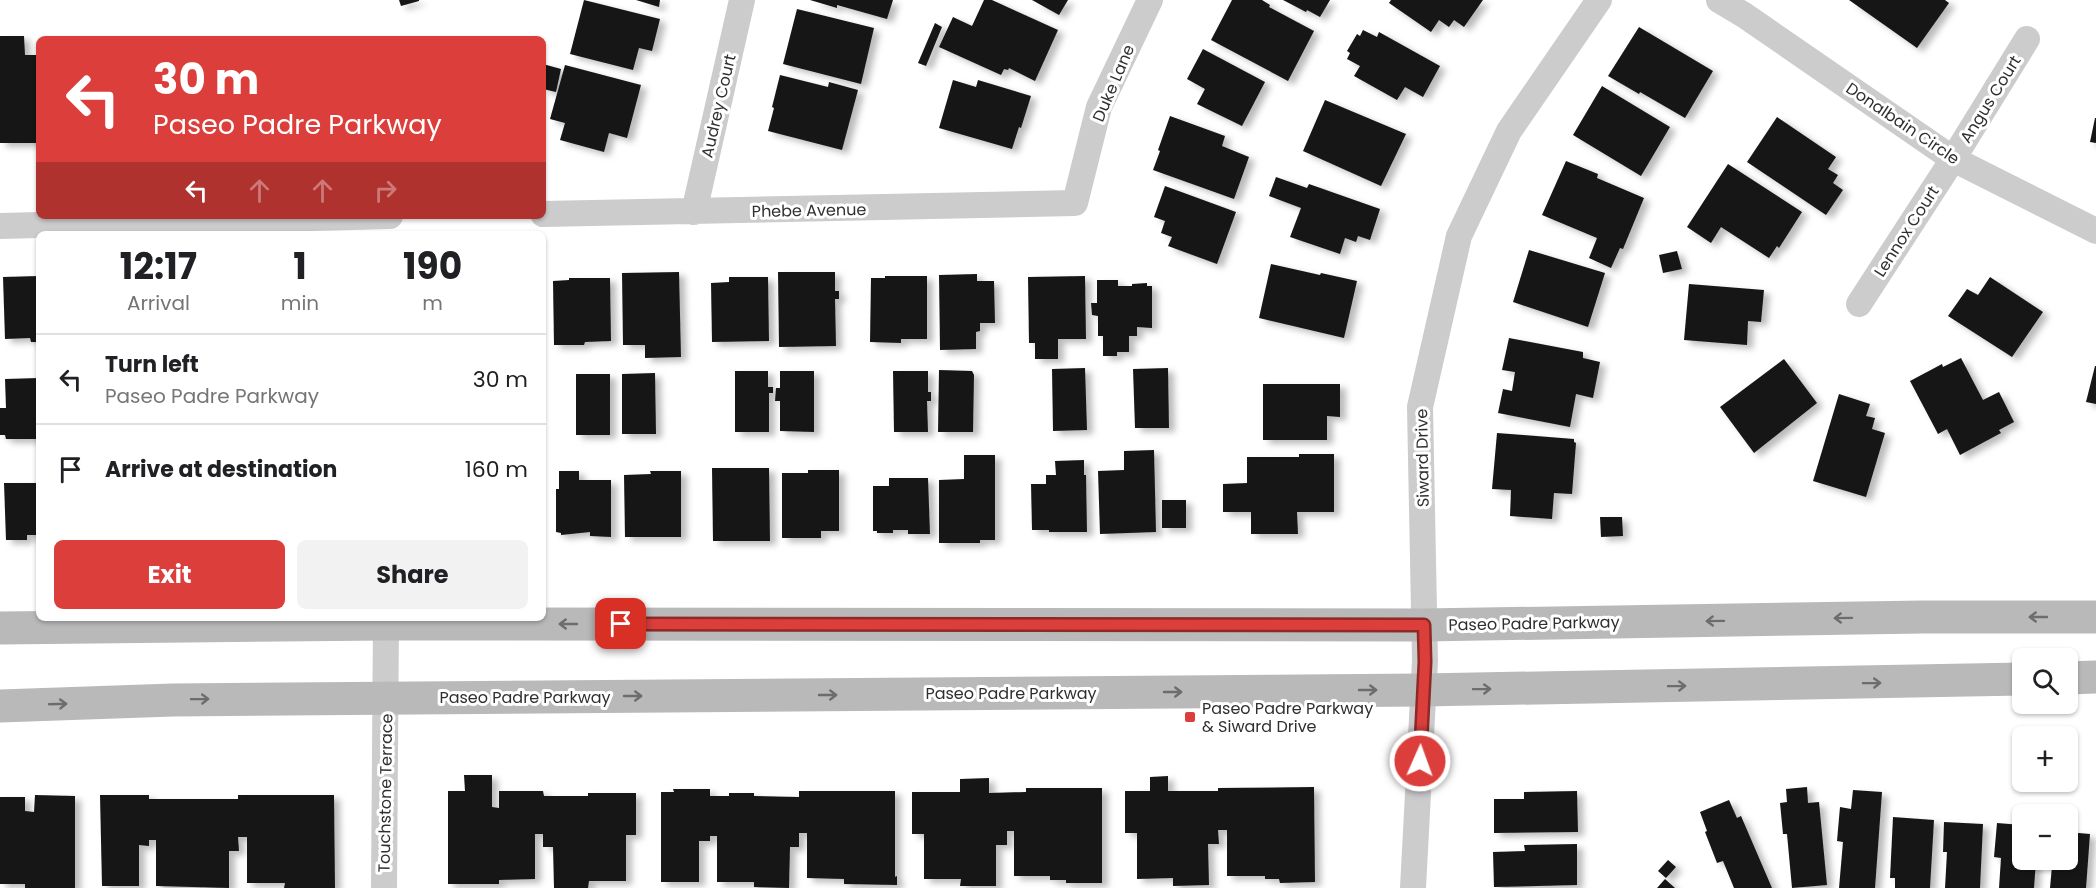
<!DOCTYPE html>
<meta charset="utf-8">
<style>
:root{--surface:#fff;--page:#f2f2f2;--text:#202124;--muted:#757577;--line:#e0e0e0;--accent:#dc3f3b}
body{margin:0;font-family:Poppins,sans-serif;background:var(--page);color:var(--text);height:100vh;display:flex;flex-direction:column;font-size:22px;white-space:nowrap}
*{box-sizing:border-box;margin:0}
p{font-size:20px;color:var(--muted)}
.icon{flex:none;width:33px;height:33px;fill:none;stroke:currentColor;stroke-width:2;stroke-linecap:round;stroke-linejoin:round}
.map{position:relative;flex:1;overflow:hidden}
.drawer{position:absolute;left:36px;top:231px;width:510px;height:390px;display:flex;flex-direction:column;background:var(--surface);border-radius:9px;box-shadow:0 2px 4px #0004}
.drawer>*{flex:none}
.banner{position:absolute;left:36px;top:36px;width:510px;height:183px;border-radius:9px;box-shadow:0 2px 4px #0004;background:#dc3f3b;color:#fff;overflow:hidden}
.buttons{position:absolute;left:2012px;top:648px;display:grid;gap:12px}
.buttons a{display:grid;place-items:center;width:66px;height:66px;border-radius:9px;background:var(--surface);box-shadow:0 2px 4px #0004;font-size:30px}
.pin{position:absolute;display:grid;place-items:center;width:51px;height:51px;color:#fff;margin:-26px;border-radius:12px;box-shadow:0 3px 9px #0006}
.me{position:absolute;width:66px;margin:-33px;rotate:2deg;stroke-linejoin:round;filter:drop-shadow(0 0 4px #0008)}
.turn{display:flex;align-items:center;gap:21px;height:126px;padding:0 18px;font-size:27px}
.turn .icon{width:78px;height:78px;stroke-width:2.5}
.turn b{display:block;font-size:42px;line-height:51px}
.lanes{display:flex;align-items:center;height:57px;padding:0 18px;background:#0003;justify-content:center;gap:30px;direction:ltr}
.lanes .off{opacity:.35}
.eta{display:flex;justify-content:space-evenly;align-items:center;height:102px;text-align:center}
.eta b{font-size:36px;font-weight:700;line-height:42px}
.cta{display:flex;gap:12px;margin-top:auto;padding:12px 18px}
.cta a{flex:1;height:69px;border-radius:9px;background:var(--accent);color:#fff;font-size:24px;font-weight:700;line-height:69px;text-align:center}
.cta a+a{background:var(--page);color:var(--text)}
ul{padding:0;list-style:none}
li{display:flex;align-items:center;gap:18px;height:90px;padding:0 18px;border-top:2px solid var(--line)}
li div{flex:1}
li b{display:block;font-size:22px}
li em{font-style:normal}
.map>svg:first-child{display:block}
.building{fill:#161616;filter:url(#shadow)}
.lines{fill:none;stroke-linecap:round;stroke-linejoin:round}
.street{stroke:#ccc;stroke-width:26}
.secondary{stroke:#b9b9b9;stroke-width:33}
.oneway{stroke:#6d6d6d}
.route-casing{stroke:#8f2926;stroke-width:15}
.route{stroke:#dc3f3b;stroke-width:10}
.poi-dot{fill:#dc3f3b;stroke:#fff;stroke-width:2}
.labels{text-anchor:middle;stroke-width:6;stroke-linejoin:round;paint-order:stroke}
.street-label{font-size:16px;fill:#2f2f2f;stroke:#fff}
.poi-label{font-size:16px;fill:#2f2f2f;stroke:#fff;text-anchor:start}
</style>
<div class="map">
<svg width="2096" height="888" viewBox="0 0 2096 888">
<defs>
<filter id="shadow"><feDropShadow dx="6" dy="4" stdDeviation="3" flood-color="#0004"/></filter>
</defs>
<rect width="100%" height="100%" fill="#fff"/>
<path class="building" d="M399,0H419V1L401,6Z
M584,0L660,19L652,51L639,48L633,70L570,54Z
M636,0H660L659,7Z
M810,0H893L887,19L837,5V8Z
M984,0H992L1058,30L1035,81L1009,68L1008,70L1004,69L1001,75L939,47L953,17L972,26Z
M1032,0H1068L1059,15Z
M1232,0H1262L1270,5L1269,7L1314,31L1288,81L1211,40Z
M1283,0H1330L1320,17L1307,10L1306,12Z
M1391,0H1483L1464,27L1454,20L1449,27L1439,20L1431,32L1389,3Z
M1849,0H1945L1949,3L1917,48Z
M797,9L874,28L861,84L783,64Z
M935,23L942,27L926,66L918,63Z
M1639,27L1713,71L1685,118L1640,92L1639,94L1608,76Z
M1363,30L1377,37L1379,32L1440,66L1423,97L1405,87L1397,100L1354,76L1360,66L1347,59L1350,53L1347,51L1357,34L1360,36Z
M0,36H24L25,55H39V143H0Z
M1203,49L1265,82L1242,126L1197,104L1205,89L1187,79Z
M543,64L561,69L556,92L543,89Z
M565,65L641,85L627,138L609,133L604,152L560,140L565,123L550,119Z
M780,75L828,87L829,82L858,90L842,150L768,131L774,108L772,107Z
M953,80L976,87L978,80L1031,96L1021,128L1019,127L1012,149L939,128Z
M1602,86L1670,127L1641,176L1573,135Z
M1325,100L1406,134L1381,186L1303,151Z
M1170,116L1225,136L1222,146L1249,157L1234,199L1153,170L1160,151L1158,150Z
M1777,117L1836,157L1828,169L1838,175L1833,183L1843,190L1826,215L1747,162Z
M2095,118H2096V143L2090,142Z
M1566,161L1598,174L1597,178L1644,198L1623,249L1620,248L1611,268L1589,258L1597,238L1542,215Z
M1728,164L1802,212L1779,248L1777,246L1769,258L1721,227L1711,243L1687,227Z
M1276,177L1307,188L1309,184L1380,209L1370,240L1358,236L1356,242L1345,238L1340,254L1290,237L1301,208L1269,196Z
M1165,186L1236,212L1217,264L1168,246L1172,237L1161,233L1165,221L1154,217Z
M1529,250L1605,273L1588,327L1513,302Z
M1677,251L1682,269L1663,273L1659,255Z
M1271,264L1320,275L1321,273L1357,281L1344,338L1259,318Z
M679,272L681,357L645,358V345H623L622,273Z
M778,272H835V291H839V299H835L836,346L779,347Z
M977,274V281H994L995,323H980V331L976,332V349L940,350L939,275Z
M39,276V342H31L30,338L5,339L3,277Z
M885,276H927V339H901V343L870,342L871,278H885Z
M1085,276L1086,339H1058V359H1035V343H1029L1028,277Z
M729,277H768L769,341L712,342L711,283L729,282Z
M1990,277L2043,312L2012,357L1948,316L1967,289L1978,295Z
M569,278H610L611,341L585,342L584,345H554L553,281L569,280Z
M1097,280H1118V286H1132V284L1147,283V286H1152V328L1137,327V336H1129V352H1117V356H1103V336H1098V316L1092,315L1091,303H1097Z
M1689,284L1764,290L1761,322L1748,321L1747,345L1684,340Z
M1509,338L1583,352V358L1600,362L1593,398L1576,394L1570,427L1498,413L1503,389L1512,391L1515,372L1502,370Z
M1961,358L1983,400L1999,392L2014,422L1999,430L2001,433L1960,455L1947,429L1938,434L1910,381L1942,364L1943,367Z
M1784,359L1817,403L1754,453L1720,407Z
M2095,366H2096V404L2086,402Z
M1085,368L1087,430L1053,431L1052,369Z
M1168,368L1169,428H1135L1133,369Z
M939,370L972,371L974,375L973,432H938Z
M735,371H768V387H773V393H769V432H735Z
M780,371H814V432L780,431V401H775L776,388H780Z
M893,371H928V392H931V401H927L928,432H894Z
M655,373L656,434H622V374Z
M576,374H610V435H576Z
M39,378V439H6L5,435H0V408H6L5,379Z
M1263,384H1340V417L1327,416V440H1263Z
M1839,394L1870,404L1866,416L1875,418L1872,429L1885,433L1866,497L1813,481Z
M1497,433L1574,439V442L1576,443L1572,494L1554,493L1552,519L1510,516L1511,490L1492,489Z
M1154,450L1156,532L1100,534L1098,471L1124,470V451Z
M1299,454H1334V512H1297L1298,534H1251V512H1223V484L1247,483V457H1299Z
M964,455H995V540H980V543H939V480L964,479Z
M1084,460V475H1086L1087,532H1049V530H1032L1031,484H1046V475H1056L1055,461Z
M712,468H769L770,541H713Z
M808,470H839V531H821V538H782V473H808Z
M559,471H579V480H611V537L590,536V532L561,535V533L556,532V489H559Z
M650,471H681V537H625L624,475L651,474Z
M889,478H928L930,534H908V530H893V533H877V531H873V486H889Z
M4,483H39V535H27V540H6Z
M1162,500H1186V528H1162Z
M1600,517H1622L1623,536L1601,537Z
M464,775H492V807L499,808V791H543L544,796H588V793H636V835H626V881H589L588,888H554L553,847H543V834H535V879L499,880V884H448V791H465Z
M1168,776V791H1218V788L1314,787L1315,882L1280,883L1279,879H1265V876H1227V830H1218L1219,844H1208L1209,885L1173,886V878L1137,879V833H1125V791H1150V777Z
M989,778V793L1026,792V788H1102V883H1066V880H1050V876H1014V831H1007V845H996V886H960L961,879H924V834H912V792H960V779Z
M1807,787L1808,803L1819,802L1827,885L1792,888L1787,834H1783L1780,803L1787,802L1786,789Z
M673,789H710V796H729V793H754V796L799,797V791H895V877L897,876V885L844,884V879L807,878V833H799V847H790L789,888L754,887V882H717V836H710V841H699V882H661V792H674Z
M1853,790L1882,792L1875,888H1839L1843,842L1837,841L1840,807L1851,809Z
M1577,791L1578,832L1494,833V799H1524V792Z
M35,795L75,796V888H25V884H0V797H25V811L34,812Z
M100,795H149V799H238V795H334L335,888H284L285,883H247V837H238L239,851H229V888L156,886V840H149V846L139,845V886H102Z
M1729,800L1737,818L1741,816L1772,888H1734L1723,861L1717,863L1705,832L1707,831L1700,812Z
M1893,817L1934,820L1930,888H1895V878H1890Z
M1944,822L1983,824L1980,888H1945L1947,852H1943Z
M1997,823L2022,825V860H2036L2034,888H1999L2001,858L1994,857Z
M2067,832L2090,834L2086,888H2050L2052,866H2047V860H2067Z
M1577,844V885L1494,887L1493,852L1525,851L1524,845Z
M1668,860L1676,867L1666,878L1658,871Z
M1665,879L1675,888H1657Z"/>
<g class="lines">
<path class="street" d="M1719,0L1744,15L1953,159L2096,231
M694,212L742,0
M543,214L1075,203L1099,107L1150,0
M0,226L390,216
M1859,304L1953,159L2027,39
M384,888L386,618
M1413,888L1425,661L1420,407L1459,236L1509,131L1599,0"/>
<path class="secondary" d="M0,628L386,624L1424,625L1923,617H2096
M2067,678L2096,677
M0,706L173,700L1423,690L2022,679"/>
</g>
<defs><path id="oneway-shaft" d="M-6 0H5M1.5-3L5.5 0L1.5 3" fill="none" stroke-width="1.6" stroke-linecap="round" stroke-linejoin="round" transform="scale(1.5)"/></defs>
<g class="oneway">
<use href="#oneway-shaft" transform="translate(2038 617) rotate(180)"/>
<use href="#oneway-shaft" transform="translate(1843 618) rotate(179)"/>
<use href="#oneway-shaft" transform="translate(1715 621) rotate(179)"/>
<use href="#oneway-shaft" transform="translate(568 624) rotate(-180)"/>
<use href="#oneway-shaft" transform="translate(1872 683) rotate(-1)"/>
<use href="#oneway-shaft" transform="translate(1677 686) rotate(-1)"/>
<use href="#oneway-shaft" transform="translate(1482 689) rotate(-1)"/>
<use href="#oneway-shaft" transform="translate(1368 690)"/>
<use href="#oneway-shaft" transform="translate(1173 692)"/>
<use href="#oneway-shaft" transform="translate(828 695)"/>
<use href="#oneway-shaft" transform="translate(633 696)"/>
<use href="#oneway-shaft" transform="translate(200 699) rotate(-1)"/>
<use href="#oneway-shaft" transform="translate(58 704) rotate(-2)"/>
</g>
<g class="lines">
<g class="route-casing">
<path id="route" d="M621,624L1424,625L1425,662L1420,761"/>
</g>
<use href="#route" class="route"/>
</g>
<rect class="poi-dot" x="1184" y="711" width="12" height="12" rx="3"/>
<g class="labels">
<g class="street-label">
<text transform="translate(1113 83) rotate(-67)" y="6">Duke Lane</text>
<text transform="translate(1990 99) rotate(-58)" y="6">Angus Court</text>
<text transform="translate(718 106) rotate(-77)" y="6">Audrey Court</text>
<text transform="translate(1903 123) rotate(34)" y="6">Donalbain Circle</text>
<text transform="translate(809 210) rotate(-1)" y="6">Phebe Avenue</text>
<text transform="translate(1906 231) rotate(-57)" y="6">Lennox Court</text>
<text transform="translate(1422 458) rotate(-91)" y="6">Siward Drive</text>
<text transform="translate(1534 623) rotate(-1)" y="6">Paseo Padre Parkway</text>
<text x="1011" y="699">Paseo Padre Parkway</text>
<text x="525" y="703">Paseo Padre Parkway</text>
<text transform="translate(385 793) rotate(-89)" y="6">Touchstone Terrace</text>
</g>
<g class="poi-label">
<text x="1202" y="714">Paseo Padre Parkway<tspan x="1202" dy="18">&amp; Siward Drive</tspan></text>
</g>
</g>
</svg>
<div class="buttons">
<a><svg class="icon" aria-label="search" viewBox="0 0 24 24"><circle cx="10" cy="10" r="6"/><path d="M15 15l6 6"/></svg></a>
<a>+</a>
<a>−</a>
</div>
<div class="pin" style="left:621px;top:624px;background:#d93025"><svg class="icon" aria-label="arrive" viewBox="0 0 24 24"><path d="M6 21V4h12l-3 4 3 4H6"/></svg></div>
<svg class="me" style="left:1420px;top:761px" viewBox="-20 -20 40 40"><circle r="17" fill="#dc3f3b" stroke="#fff" stroke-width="3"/><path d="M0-11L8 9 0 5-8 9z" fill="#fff"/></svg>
<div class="banner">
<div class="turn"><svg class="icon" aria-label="left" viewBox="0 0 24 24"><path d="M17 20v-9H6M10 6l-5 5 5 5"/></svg><div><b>30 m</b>Paseo Padre Parkway</div></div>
<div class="lanes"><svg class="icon" aria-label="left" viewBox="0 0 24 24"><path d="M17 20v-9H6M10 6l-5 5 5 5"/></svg><svg class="icon off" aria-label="ahead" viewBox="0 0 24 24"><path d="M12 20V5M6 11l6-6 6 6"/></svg><svg class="icon off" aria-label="ahead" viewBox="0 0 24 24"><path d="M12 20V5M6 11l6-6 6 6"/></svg><svg class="icon off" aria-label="right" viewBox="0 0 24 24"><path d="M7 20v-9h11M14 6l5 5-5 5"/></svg></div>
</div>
<section class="drawer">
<div class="eta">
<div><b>12:17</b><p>Arrival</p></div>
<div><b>1</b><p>min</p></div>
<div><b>190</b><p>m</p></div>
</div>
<ul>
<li><svg class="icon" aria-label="left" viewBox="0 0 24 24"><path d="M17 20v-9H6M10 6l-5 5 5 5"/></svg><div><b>Turn left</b><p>Paseo Padre Parkway</p></div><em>30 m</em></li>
<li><svg class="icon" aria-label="arrive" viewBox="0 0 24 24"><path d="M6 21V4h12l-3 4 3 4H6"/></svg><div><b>Arrive at destination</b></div><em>160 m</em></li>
</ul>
<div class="cta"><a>Exit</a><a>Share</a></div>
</section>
</div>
